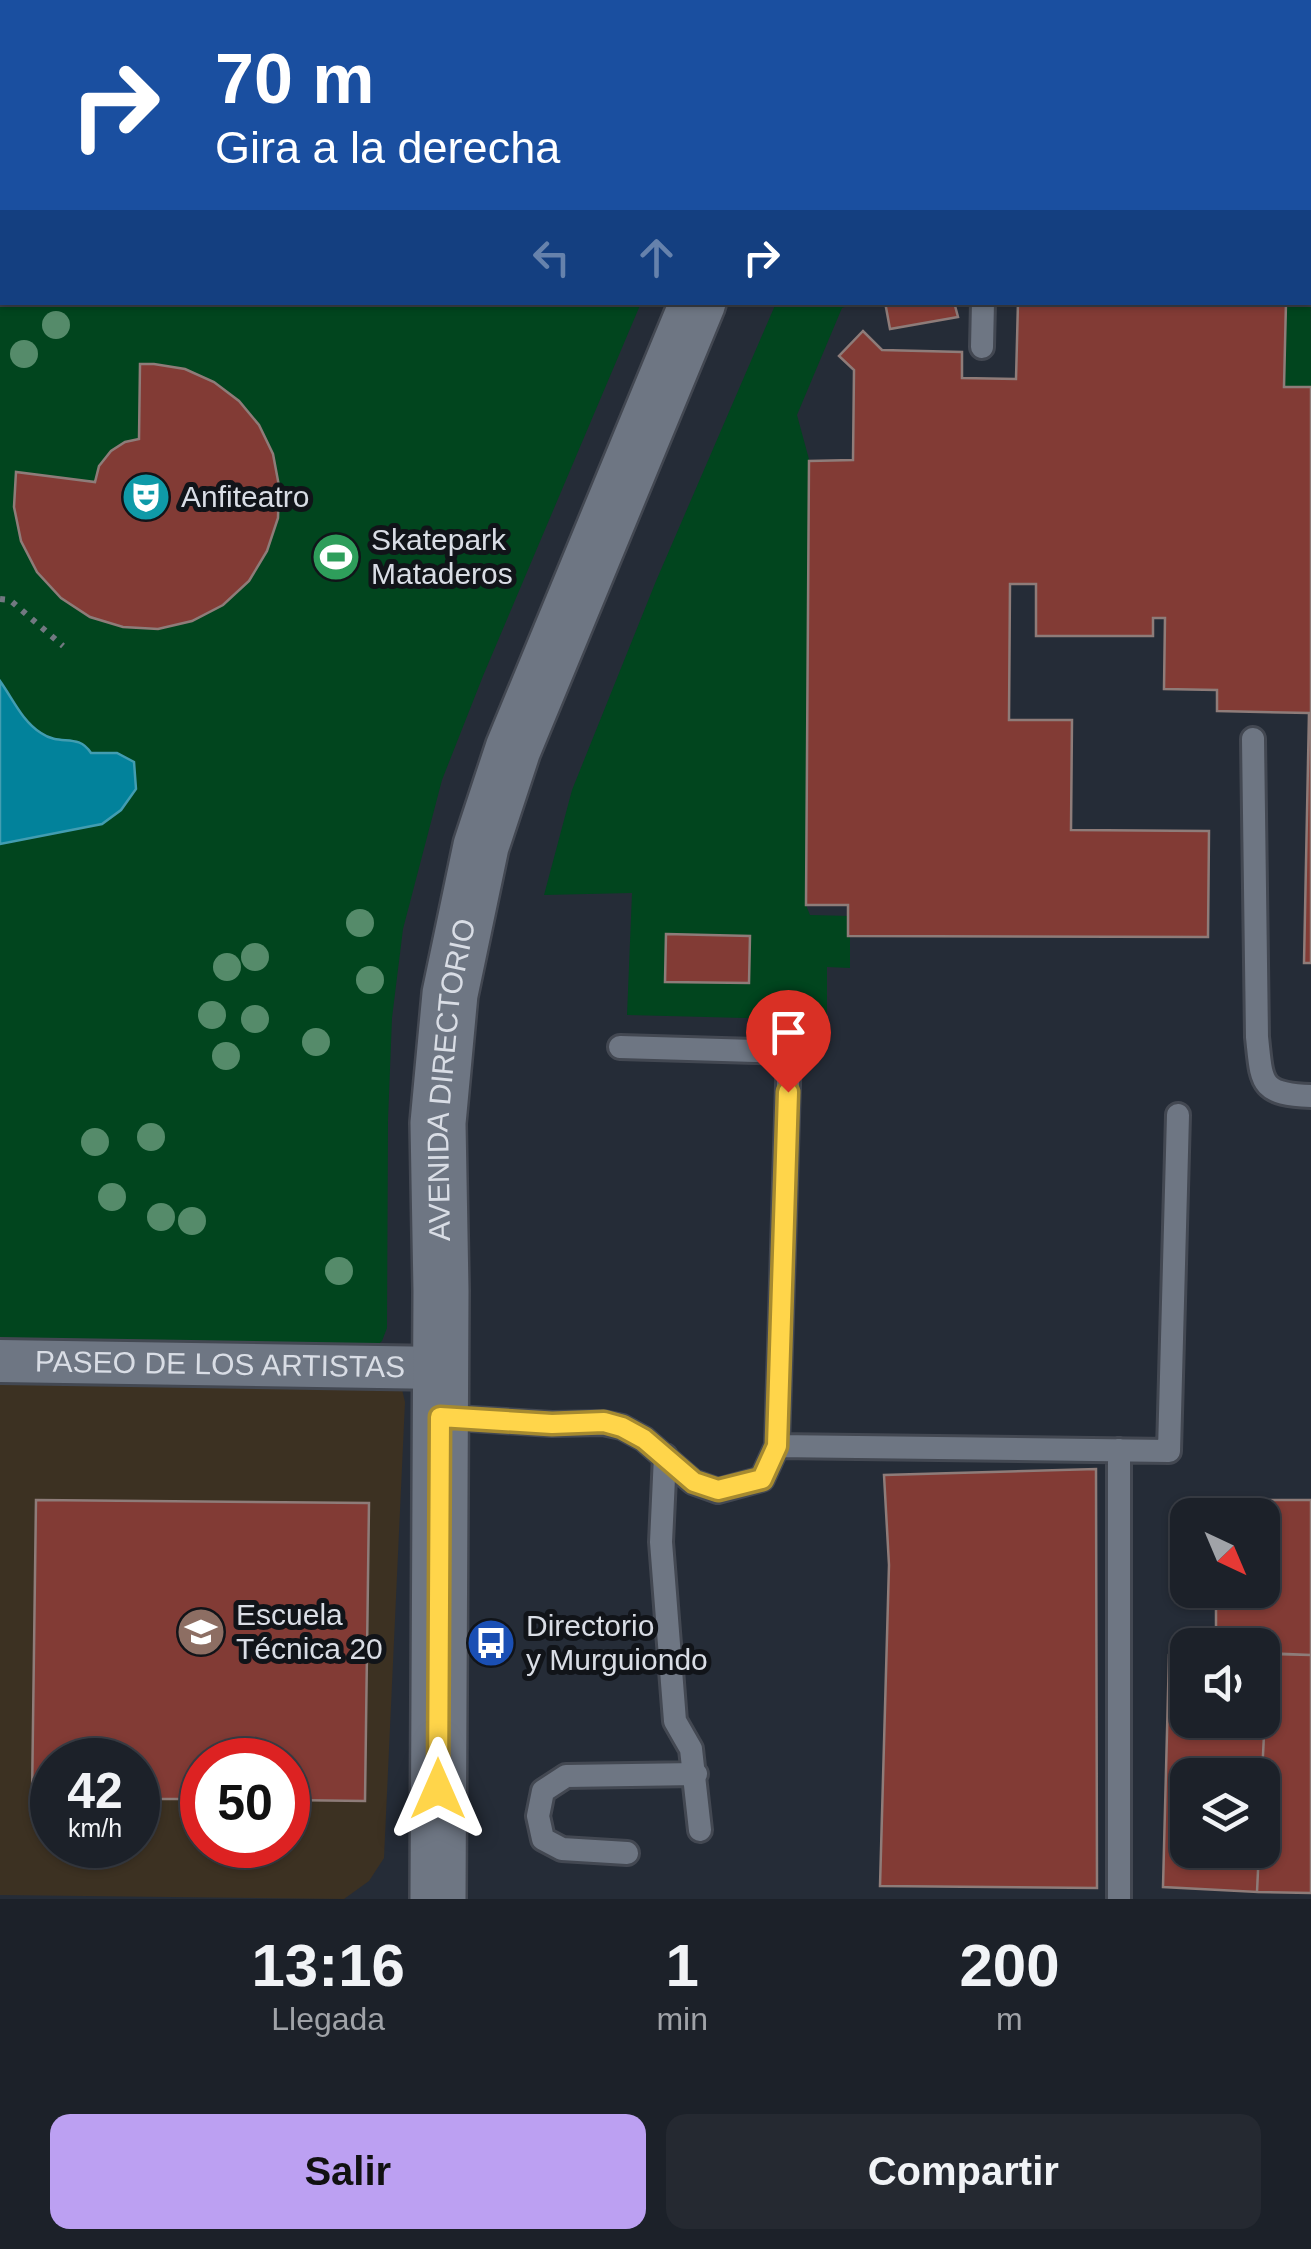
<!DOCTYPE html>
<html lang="es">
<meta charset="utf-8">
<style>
:root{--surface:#1c2129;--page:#252931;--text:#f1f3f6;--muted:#a0a3a8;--line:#3a3e46;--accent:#bca0f2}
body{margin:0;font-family:Helvetica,sans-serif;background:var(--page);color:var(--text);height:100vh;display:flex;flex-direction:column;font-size:38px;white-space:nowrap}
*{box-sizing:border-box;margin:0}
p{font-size:32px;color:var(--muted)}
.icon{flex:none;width:55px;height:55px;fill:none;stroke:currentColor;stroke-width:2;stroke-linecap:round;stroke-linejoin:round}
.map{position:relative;height:1899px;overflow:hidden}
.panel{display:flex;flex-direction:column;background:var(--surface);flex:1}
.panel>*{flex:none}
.banner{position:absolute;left:0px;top:0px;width:1312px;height:305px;box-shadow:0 2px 8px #0004,0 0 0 2px var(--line);background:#1a4fa0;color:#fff;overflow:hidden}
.needle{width:65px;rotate:136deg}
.fabs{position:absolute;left:1170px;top:1498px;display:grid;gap:20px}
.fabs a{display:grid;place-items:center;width:110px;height:110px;border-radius:20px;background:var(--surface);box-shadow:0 2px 8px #0004,0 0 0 2px var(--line);font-size:50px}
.speed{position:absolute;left:30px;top:1738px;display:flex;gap:20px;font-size:50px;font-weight:700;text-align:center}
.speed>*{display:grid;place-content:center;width:130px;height:130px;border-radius:50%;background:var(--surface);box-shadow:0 2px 8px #0004,0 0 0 2px var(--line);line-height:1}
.speed small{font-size:25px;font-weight:400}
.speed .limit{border:15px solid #d22;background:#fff;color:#111}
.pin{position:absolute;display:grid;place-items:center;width:85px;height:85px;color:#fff;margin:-102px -42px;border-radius:50% 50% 50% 0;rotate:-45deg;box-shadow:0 0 10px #0007}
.pin .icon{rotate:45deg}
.me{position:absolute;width:110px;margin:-55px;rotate:0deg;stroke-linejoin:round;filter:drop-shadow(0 0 8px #0008)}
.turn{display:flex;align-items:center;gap:35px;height:210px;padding:0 50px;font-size:45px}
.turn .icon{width:130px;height:130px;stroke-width:2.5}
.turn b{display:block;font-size:70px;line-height:85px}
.lanes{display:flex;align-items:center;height:95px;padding:0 50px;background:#0003;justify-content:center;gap:50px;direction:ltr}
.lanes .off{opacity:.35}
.eta{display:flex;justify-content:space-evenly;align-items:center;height:170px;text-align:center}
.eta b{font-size:60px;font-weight:700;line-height:70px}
.primary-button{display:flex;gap:20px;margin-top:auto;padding:20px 50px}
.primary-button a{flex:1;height:115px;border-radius:20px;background:var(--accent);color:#111;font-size:40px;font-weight:700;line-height:115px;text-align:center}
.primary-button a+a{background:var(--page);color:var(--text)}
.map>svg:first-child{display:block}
.education{fill:#3c3122;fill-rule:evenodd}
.green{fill:#01451e}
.water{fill:#02829b;stroke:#429db1;stroke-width:2.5}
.building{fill:#823b35;stroke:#8e7c79;stroke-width:2.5}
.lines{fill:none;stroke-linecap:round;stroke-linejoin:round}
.lane-casing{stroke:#434852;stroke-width:28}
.street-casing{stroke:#434852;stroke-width:48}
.secondary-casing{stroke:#434852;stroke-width:60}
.path{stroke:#727881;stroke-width:6;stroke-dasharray:5 8;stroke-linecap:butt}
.lane{stroke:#6e7683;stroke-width:22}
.street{stroke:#6e7683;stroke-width:42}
.secondary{stroke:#6e7683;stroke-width:55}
.tree{fill:#558b6a}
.route-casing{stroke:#a68a30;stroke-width:25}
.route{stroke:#ffd54a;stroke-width:18}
.labels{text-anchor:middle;stroke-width:10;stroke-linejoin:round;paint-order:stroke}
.poi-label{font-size:30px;fill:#d9dde5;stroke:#111419;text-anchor:start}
.street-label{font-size:30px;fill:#d9dde5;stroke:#111419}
</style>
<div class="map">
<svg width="1311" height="1899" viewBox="0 0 1311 1899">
<rect width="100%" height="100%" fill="#252c37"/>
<path class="education" d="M0,1370L400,1381L405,1402L384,1858L369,1881L344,1899L0,1895ZM52,1760H138V1845H52ZM202,1760H288V1845H202Z"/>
<path class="green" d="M62,0H742V2H61Z
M894,0H1148V2H891Z
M2,77V302L641,303L483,676L442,780L403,929L392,1018L388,1120L387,1328L382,1341L369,1352L0,1347V80Z
M1310,134L1311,387H1284L1286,303L1310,302Z
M776,303H855L842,308L797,415L816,485L806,905L810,915L850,916V968L827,967V1020L627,1015L632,893L544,895L572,790L656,581Z"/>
<path class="water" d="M0,681C13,699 22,721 41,733C61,747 77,732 91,753H117L134,762L136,789L121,810L102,824L0,844Z"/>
<path class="building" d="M885,302H954L958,317L890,329Z
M1018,302H1286L1284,387H1311V963H1304L1309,713L1217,711V690L1164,689L1165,618H1153V636H1036V584H1010L1009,720H1072L1071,830L1209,831L1208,937L848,936V905H806L809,461L853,460L854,370L839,356L863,331L882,350L962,352V378L1016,379Z
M140,364H154L185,369L214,382L239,401L259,425L273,454L279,486L278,518L267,551L249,581L223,605L192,621L158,629L123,627L90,617L61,598L37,572L21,541L14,507L16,472L95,482L99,466L111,451L125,442L139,439Z
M666,934L750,936L749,983L665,982Z
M1096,1469L1097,1888L880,1886L889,1565L884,1475Z
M36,1500L369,1503L365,1801L288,1800V1760H202V1799H138V1760H52V1798H32Z
M1216,1500H1311V1655L1262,1653V1645H1216V1590H1262V1515H1216Z
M1262,1653L1268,1654L1262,1775H1188V1850H1259L1257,1892L1163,1887L1169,1655L1188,1654V1720H1262Z
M1268,1654L1311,1655V1893L1257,1892L1259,1850H1262V1775Z"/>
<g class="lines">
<g class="lane-casing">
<path id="lane" d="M43,2V0
M0,53L2,50
M1310,119H1311
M982,347L983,302
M1253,739L1257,1037C1262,1083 1259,1094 1311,1096
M440,1417L552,1424L603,1423L622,1427L644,1439L693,1482L718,1491L762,1479L777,1446L789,1052L620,1047
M777,1446L1169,1451L1178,1115
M665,1456L661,1542L675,1721L691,1749L700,1830
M627,1853L562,1849L543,1839L538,1816L543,1791L566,1776L696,1774
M1119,1899V1450"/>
</g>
<g class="street-casing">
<g id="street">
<path id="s1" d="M0,1361L441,1368"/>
</g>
</g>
<g class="secondary-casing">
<g id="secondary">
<path d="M797,2V0"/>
<path id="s2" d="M438,1899L441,1291L438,1123L450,994L481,846L513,749L698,302"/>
</g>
</g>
<path class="path" d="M0,599L10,600L63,646"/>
<use href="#lane" class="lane"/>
<use href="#street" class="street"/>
<use href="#secondary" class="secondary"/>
</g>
<g class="tree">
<circle cx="56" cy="325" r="14"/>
<circle cx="24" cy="354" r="14"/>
<circle cx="360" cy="923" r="14"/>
<circle cx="255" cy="957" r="14"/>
<circle cx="227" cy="967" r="14"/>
<circle cx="370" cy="980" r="14"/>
<circle cx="212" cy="1015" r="14"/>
<circle cx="255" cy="1019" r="14"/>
<circle cx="316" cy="1042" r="14"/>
<circle cx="226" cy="1056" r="14"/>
<circle cx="151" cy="1137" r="14"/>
<circle cx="95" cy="1142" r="14"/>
<circle cx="112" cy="1197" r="14"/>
<circle cx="161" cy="1217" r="14"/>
<circle cx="192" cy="1221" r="14"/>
<circle cx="339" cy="1271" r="14"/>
</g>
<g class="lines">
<g class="route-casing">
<path id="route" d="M438,1789L440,1417L552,1424L604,1422L622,1427L644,1439L694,1482L718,1490L762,1479L777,1446L788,1092"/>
</g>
<use href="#route" class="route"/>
</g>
<defs>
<g id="theatre-disc" transform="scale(2.5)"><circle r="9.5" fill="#0f9aa8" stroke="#111419"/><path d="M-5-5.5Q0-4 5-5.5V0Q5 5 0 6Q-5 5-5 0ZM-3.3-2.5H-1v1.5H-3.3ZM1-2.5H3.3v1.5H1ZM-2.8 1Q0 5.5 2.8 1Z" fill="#fff"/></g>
<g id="stadium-disc" transform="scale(2.5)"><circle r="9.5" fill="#2e9e5b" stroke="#111419"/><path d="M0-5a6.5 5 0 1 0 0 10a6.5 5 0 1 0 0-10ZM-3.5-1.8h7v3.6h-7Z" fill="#fff"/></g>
<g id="school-disc" transform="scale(2.5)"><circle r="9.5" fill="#8d6e63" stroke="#111419"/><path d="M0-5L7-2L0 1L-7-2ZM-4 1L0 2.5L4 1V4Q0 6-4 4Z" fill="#fff"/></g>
<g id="bus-disc" transform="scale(2.5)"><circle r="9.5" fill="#1a4fb4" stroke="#111419"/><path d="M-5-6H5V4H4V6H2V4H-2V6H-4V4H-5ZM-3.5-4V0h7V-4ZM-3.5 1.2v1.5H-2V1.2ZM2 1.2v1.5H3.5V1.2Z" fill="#fff"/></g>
</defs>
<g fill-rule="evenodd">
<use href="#theatre-disc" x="146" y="497"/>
<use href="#stadium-disc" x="336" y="557"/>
<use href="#school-disc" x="201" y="1632"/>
<use href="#bus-disc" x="491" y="1643"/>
</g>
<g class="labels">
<g class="poi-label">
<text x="181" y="507">Anfiteatro</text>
<text x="371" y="550">Skatepark<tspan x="371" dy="34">Mataderos</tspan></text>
<text x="236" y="1625">Escuela<tspan x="236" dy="34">Técnica 20</tspan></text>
<text x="526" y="1636">Directorio<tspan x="526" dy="34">y Murguiondo</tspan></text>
</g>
<g class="street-label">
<text dy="10" stroke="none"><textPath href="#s2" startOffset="820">AVENIDA DIRECTORIO</textPath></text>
<text dy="10" stroke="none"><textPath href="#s1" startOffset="220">PASEO DE LOS ARTISTAS</textPath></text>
</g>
</g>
</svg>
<div class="fabs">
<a><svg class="needle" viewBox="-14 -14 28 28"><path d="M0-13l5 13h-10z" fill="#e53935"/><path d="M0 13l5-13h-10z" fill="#a0a3a8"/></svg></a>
<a><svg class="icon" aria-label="sound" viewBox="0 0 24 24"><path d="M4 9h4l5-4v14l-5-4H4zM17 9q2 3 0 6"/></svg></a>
<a><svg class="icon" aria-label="layers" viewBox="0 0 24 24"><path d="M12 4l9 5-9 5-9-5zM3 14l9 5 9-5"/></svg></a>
</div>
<div class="speed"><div>42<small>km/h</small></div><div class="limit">50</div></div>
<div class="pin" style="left:788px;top:1092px;background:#d93025"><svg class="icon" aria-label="arrive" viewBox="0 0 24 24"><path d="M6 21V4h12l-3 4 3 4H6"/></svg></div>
<svg class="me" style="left:438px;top:1789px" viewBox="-20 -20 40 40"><path d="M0-17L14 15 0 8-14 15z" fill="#ffd54a" stroke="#fff" stroke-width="4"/></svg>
<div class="banner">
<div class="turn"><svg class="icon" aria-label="right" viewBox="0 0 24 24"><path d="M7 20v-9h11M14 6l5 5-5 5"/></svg><div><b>70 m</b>Gira a la derecha</div></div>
<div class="lanes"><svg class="icon off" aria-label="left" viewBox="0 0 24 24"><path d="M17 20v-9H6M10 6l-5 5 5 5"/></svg><svg class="icon off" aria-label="ahead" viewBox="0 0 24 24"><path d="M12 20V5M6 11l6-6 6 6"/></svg><svg class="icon" aria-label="right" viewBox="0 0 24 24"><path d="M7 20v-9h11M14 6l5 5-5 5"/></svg></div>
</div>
</div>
<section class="panel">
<div class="eta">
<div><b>13:16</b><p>Llegada</p></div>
<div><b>1</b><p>min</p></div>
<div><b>200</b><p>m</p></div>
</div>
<div class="primary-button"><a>Salir</a><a>Compartir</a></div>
</section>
